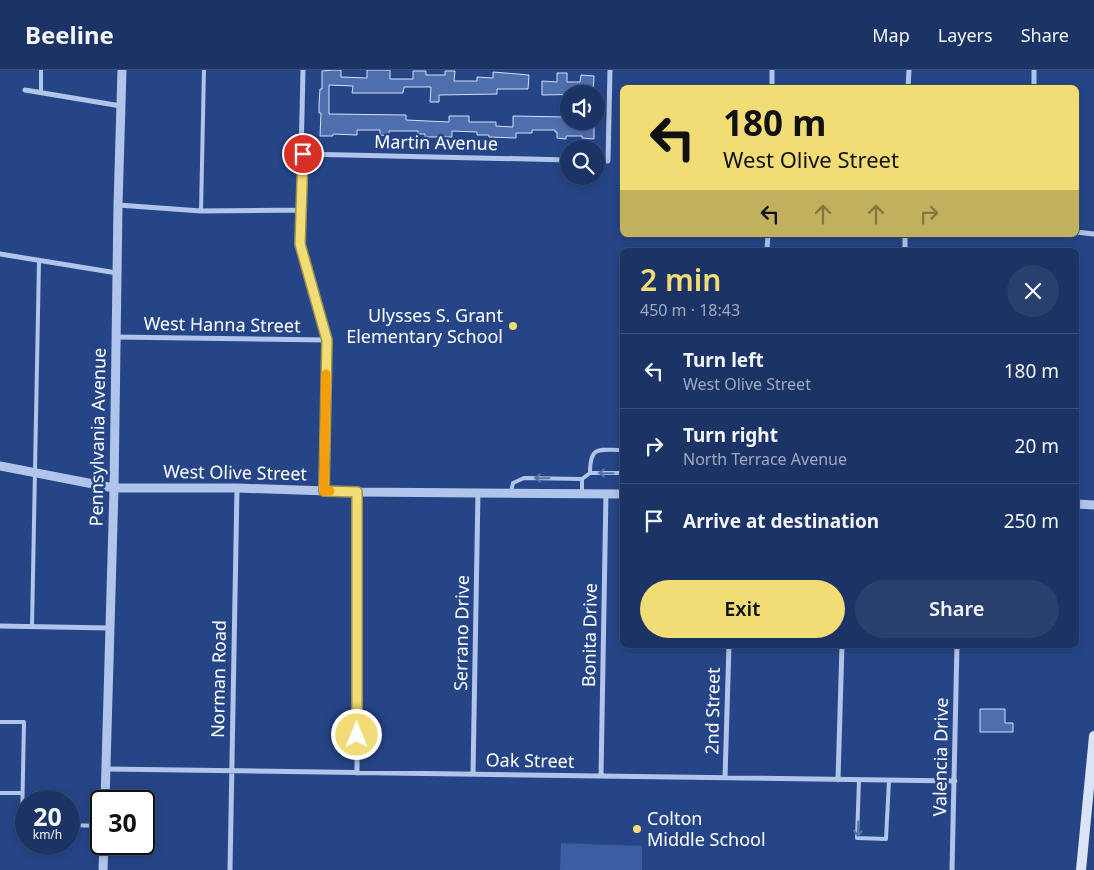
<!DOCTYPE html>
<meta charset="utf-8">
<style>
:root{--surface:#1c3465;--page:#293f6e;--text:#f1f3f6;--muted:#a0aabf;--line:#3a4f79;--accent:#f2dc75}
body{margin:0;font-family:"Noto Sans",sans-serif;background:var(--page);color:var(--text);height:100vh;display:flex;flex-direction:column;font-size:19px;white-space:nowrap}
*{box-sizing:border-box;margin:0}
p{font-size:16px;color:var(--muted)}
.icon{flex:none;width:28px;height:28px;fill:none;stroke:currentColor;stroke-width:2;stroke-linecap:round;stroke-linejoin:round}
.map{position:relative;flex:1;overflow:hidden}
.panel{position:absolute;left:620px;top:178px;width:459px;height:400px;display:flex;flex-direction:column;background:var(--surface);border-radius:8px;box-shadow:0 2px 8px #0003,0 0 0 1px var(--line)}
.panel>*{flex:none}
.guide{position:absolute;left:620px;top:15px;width:459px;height:152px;border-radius:8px;box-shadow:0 2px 8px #0003,0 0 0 1px var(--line);background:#f2dc75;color:#111;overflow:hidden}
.tools{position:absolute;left:560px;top:15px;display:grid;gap:10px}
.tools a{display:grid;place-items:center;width:45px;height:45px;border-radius:50%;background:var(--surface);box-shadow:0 2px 8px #0003,0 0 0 1px var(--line);font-size:25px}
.speed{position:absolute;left:15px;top:720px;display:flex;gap:10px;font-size:25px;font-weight:700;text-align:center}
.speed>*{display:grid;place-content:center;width:65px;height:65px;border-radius:50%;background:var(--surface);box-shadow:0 2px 8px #0003,0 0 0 1px var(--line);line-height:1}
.speed small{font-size:12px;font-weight:400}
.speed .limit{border:2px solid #111;border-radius:8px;background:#fff;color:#111}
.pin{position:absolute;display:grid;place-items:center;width:42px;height:42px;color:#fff;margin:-21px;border:2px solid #fff;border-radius:50%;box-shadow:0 1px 5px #0007}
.me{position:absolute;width:55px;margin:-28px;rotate:0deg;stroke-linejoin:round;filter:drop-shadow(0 0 4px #0008)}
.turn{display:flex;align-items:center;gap:18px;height:105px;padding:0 20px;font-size:22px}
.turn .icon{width:65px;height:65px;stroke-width:2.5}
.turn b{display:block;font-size:35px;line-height:42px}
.lanes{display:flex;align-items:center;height:48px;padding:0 20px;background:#0003;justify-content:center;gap:25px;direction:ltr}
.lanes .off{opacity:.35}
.round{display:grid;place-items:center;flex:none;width:52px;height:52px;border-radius:26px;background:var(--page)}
.headline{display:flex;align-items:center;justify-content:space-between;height:85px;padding:0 20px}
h1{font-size:30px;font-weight:600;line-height:38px;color:var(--accent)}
.primary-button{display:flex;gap:10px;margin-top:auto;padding:10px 20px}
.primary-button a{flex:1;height:58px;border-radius:30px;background:var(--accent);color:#111;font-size:20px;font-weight:600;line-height:58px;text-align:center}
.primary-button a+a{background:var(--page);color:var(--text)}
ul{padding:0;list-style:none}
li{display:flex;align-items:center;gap:15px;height:75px;padding:0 20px;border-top:1px solid var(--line)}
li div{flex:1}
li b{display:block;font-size:19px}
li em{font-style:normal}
header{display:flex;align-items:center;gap:30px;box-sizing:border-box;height:70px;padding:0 25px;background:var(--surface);border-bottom:1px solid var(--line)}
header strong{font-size:24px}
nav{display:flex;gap:28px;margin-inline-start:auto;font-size:18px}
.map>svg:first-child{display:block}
.green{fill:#3a5da3}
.building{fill:#4e6eae;stroke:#d5e0f7}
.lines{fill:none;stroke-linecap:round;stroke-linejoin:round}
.service{stroke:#b1c4e9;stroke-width:4}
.minor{stroke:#b1c4e9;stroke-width:5}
.tertiary{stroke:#b1c4e9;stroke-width:9}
.secondary{stroke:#dbe4f7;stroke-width:10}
.oneway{stroke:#5771a9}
.route-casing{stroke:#9d8f4c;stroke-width:12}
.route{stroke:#f2dc75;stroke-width:9}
.slow{stroke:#f59e0b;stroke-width:9}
.poi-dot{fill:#f2dc75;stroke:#264587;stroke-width:2}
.labels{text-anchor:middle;stroke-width:5;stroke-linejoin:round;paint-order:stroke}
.street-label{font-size:18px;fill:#fff;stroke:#264587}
.poi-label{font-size:18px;fill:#fff;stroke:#264587;text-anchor:end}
</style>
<header>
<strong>Beeline</strong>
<nav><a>Map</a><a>Layers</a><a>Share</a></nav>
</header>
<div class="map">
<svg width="1094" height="800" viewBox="0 0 1094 800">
<rect width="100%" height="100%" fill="#264587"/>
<path class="green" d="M561,773L642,776V800H560Z"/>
<path class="building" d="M334,0H341V7L367,8V0H390V9H413V1H426V5H445V1H455L454,11H477V7L493,8V2L529,5L528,19H497V24L439,25V32H430L431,17H404L403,23H352L353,16L329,15V44L406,45V50L449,52V46H469V52H496V56L513,57V46L566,47V52L594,53V69L582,68V66H566V69L557,68V62H555V60H532V63H516V68L489,67V65H477V62L452,61V67H425V64H418V61H389V66L380,65V60H357V65L333,64V66H320L321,43H319V34L320,19H322V1Z
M557,3H567V12H580L581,5L594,6L593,24L542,25V11L557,12Z
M980,639H1005V653H1013V662H980Z"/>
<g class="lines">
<path class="service" d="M41,0V22
M201,141L204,0
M590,403H622
M511,422L513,413L524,408L582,409
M582,423V409L590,403C590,375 599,380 622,380
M32,557L39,191
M0,652H24L22,754H26
M859,710L857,768L886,769L889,710
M0,723H22
M69,755L101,756"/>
<path class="minor" d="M303,0L299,174L327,270L324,421
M772,18V0
M908,18L909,0
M1034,18V0
M25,20L121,36
M303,84L569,90
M596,91H608L610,0
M118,135L201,141L301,140
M1076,162L1094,164
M767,180L768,165
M905,180V165
M0,184L117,203
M116,267L327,270
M0,556L109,558
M106,699L955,711
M357,703V422
M473,704L478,422
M601,706L606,423
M725,708L729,575
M838,710L842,575
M230,800L237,418
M952,800L957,575"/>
<path class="tertiary" d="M0,396L114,418H237L357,422L622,424
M1076,434L1094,435
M105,731L114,418L118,135L122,0
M103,800L104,774"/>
<path class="secondary" d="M1081,800L1094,666"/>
</g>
<defs><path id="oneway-shaft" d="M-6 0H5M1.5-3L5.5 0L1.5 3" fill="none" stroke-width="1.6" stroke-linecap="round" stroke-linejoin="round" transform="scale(1.25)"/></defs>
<g class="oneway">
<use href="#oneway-shaft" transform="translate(606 403) rotate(-179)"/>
<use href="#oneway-shaft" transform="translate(542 408) rotate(-179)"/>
<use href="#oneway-shaft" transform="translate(858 759) rotate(92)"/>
</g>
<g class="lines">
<g class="route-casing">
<path id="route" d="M303,84L300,174L327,270L324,421L357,422V665"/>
</g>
<use href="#route" class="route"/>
<path class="slow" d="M326,304L324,421H330"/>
</g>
<g class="poi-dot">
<circle cx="513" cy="256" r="5"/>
<circle cx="637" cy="759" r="5"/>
</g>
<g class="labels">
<g class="street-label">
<text transform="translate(436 73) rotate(1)" y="6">Martin Avenue</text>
<text transform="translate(222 255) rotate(1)" y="6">West Hanna Street</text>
<text transform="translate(98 367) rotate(-89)" y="6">Pennsylvania Avenue</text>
<text transform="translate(235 403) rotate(1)" y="6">West Olive Street</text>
<text transform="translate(462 563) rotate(-89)" y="6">Serrano Drive</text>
<text transform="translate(590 565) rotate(-89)" y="6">Bonita Drive</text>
<text transform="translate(219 609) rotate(-89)" y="6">Norman Road</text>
<text transform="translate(713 641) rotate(-89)" y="6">2nd Street</text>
<text transform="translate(941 687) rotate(-89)" y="6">Valencia Drive</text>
<text transform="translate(530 691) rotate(1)" y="6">Oak Street</text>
</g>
<g class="poi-label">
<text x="503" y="252">Ulysses S. Grant<tspan x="503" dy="21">Elementary School</tspan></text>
<text x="647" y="755" text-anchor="start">Colton<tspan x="647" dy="21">Middle School</tspan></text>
</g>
</g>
</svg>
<div class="tools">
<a><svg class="icon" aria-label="sound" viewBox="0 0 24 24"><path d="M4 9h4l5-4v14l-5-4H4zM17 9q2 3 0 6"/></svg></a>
<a><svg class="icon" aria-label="search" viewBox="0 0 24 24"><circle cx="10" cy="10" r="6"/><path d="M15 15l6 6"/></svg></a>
</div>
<div class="speed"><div>20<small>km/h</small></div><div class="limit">30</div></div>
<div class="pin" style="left:303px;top:84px;background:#d93025"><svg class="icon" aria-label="arrive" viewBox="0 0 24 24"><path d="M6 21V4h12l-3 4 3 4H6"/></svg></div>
<svg class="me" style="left:357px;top:665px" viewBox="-20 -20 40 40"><circle r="17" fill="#f2dc75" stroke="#fff" stroke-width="3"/><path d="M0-11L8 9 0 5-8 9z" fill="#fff"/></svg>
<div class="guide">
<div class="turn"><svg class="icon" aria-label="left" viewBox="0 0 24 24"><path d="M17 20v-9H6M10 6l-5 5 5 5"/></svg><div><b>180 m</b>West Olive Street</div></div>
<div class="lanes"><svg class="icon" aria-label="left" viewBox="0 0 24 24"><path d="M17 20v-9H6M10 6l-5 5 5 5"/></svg><svg class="icon off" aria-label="ahead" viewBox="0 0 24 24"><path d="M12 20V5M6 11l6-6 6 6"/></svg><svg class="icon off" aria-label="ahead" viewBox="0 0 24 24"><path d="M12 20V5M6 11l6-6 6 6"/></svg><svg class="icon off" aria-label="right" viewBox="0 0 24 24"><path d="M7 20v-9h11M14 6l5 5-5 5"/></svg></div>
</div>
<section class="panel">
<div class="headline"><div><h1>2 min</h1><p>450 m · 18:43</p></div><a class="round"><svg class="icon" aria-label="close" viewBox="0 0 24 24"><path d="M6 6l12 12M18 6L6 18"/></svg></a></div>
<ul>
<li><svg class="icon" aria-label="left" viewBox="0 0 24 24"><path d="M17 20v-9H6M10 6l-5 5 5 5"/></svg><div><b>Turn left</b><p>West Olive Street</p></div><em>180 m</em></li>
<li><svg class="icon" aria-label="right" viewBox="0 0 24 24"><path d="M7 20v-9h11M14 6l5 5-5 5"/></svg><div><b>Turn right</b><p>North Terrace Avenue</p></div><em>20 m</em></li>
<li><svg class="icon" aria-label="arrive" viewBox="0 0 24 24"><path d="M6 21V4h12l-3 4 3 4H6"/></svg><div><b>Arrive at destination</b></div><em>250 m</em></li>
</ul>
<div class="primary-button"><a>Exit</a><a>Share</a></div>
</section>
</div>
